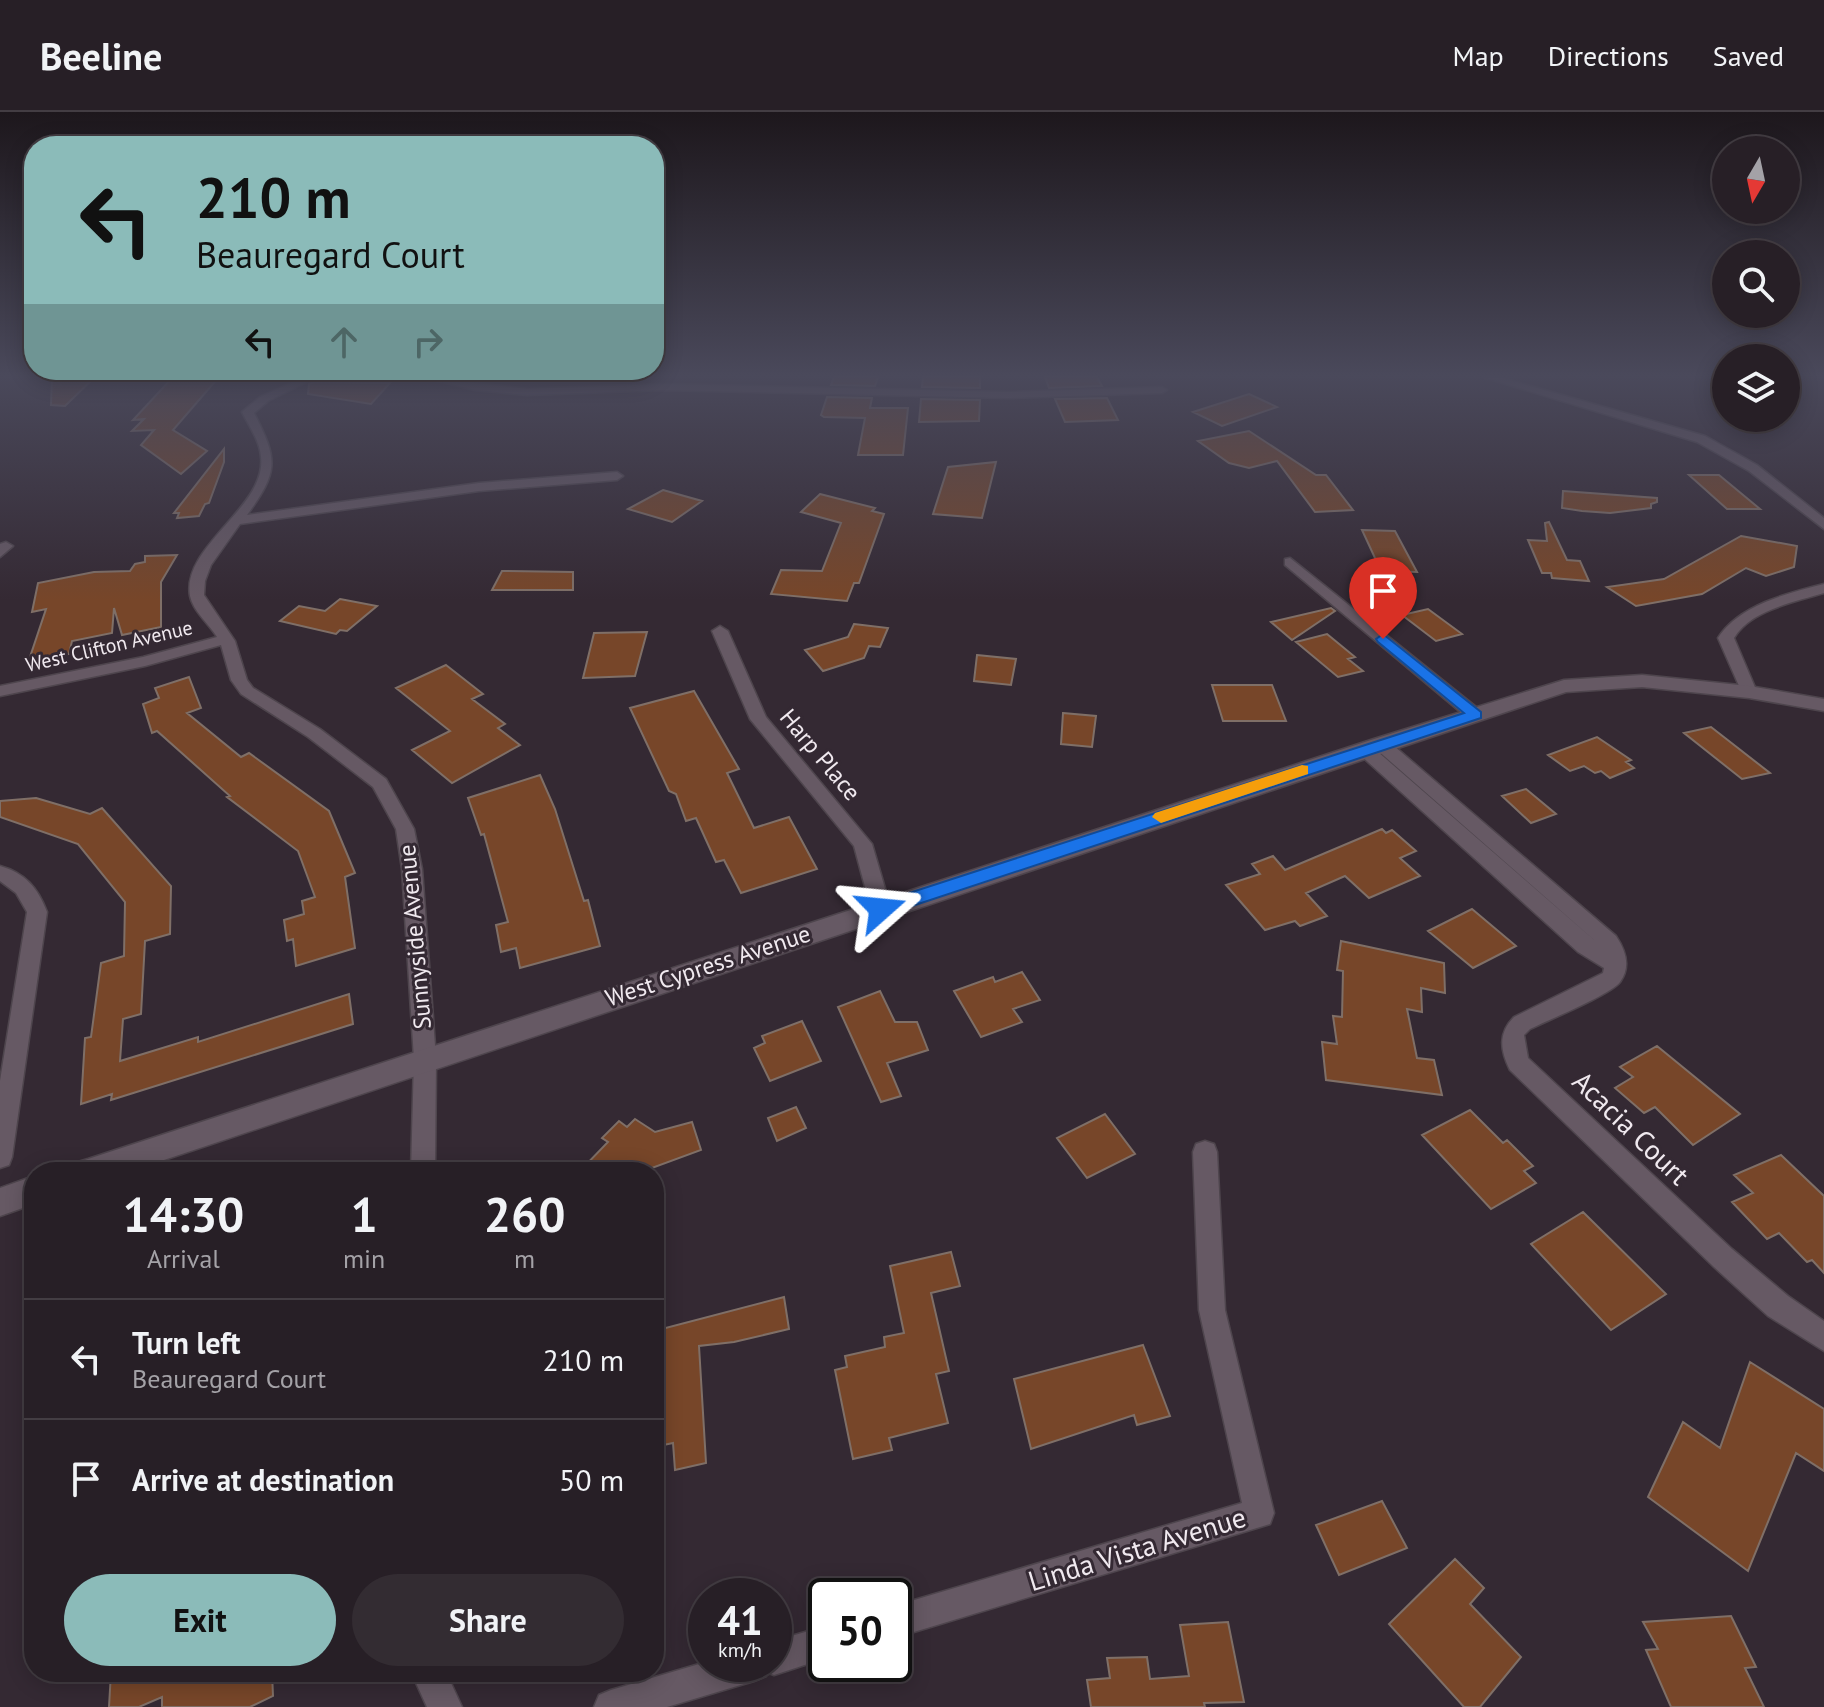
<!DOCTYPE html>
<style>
:root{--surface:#271f26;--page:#332c32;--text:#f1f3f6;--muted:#a4a2a7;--line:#433d43;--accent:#8bbbb9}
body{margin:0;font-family:"PT Sans",sans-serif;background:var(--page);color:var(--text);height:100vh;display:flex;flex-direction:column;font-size:30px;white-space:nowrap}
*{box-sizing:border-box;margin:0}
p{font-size:26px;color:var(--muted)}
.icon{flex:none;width:44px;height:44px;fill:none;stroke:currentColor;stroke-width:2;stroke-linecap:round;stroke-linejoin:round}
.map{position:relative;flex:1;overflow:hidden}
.drawer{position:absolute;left:24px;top:1050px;width:640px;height:520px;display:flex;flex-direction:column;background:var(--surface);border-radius:32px;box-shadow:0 4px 20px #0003,0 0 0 2px var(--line)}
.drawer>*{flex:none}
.guide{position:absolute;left:24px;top:24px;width:640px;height:244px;border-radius:32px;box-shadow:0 4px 20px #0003,0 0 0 2px var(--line);background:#8bbbb9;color:#111;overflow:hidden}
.needle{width:52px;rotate:189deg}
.buttons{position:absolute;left:1712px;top:24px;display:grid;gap:16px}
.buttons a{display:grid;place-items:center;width:88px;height:88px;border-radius:50%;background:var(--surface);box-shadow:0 4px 20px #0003,0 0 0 2px var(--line);font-size:40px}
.speed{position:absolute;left:688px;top:1466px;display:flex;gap:16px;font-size:40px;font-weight:700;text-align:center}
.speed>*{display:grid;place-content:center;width:104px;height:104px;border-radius:50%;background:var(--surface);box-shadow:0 4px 20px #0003,0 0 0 2px var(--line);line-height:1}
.speed small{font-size:20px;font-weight:400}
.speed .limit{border:4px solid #111;border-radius:12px;background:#fff;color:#111}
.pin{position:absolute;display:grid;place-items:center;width:68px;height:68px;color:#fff;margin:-82px -34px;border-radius:50% 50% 50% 0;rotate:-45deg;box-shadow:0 0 8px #0007}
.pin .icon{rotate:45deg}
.me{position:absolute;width:88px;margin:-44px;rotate:72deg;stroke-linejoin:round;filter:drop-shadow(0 0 6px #0008)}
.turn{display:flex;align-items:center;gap:28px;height:168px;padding:0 40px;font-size:36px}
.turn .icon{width:104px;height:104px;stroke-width:2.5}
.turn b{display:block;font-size:56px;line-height:68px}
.lanes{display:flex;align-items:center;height:76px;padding:0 40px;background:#0003;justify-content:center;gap:40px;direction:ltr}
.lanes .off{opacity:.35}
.eta{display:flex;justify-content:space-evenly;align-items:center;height:136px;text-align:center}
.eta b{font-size:48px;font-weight:600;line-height:56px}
.action{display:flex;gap:16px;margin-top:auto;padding:16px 40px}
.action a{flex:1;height:92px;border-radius:48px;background:var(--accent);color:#111;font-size:32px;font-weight:600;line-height:92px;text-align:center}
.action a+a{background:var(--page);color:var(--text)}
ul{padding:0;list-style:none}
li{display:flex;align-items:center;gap:24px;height:120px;padding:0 40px;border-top:2px solid var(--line)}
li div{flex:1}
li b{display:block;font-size:30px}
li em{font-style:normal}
header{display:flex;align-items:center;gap:48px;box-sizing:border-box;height:112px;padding:0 40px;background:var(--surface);border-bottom:2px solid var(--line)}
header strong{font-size:38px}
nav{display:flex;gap:44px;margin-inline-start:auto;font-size:28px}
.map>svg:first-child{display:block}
.building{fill:#774629;stroke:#7f6f67;stroke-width:2}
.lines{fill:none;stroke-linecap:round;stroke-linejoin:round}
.street-casing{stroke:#4e454d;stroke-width:3}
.secondary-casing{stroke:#4e454d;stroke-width:3}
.street{fill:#665964;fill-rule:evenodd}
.secondary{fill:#665964;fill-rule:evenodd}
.route{fill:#1a73e8;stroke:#114b97;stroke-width:2}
.slow{fill:#f59e0b}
.labels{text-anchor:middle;stroke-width:6;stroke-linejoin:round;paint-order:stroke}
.far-street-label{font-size:20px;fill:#f0e9ef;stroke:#342933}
.street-label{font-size:24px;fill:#f0e9ef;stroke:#342933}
.near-street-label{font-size:28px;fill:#f0e9ef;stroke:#342933}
</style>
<header>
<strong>Beeline</strong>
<nav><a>Map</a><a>Directions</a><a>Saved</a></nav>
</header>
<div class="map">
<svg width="1824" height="1595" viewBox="0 0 1824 1595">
<rect width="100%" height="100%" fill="#342933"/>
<path class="building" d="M52,265H95L65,294L51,293Z
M173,265H219L173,318L207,339L181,362L141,333L154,318L132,319L144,307L133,308Z
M834,265H878L875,274L831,273Z
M923,265H980V276L922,275Z
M1045,265H1097L1102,274L1049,276Z
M314,270L390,271L371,292L308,282L309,272Z
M1249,282L1277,295L1222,314L1193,300Z
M827,285L872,286L870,296H908L903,343H858L865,306L824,305L821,303Z
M1107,286L1118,308L1065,310L1055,287Z
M921,287L980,288L979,309L919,310Z
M1249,319L1316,363H1326L1353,398L1315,400L1277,349L1249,356L1229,351L1198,329Z
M224,337V350L209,391L205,392L199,404L177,406L179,401H174Z
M996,350L982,406L933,402L948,355Z
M1689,363H1719L1760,397H1727Z
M663,378L702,389L672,410L628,397Z
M1563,379L1657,386V390L1651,392V396L1610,401L1582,399L1562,396Z
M820,382L875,396L872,399L884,402L859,471H854L847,489L771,482L781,458L822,459L841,411L801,400Z
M1549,410L1567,448L1580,449L1589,469L1552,466L1551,461H1542L1528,428L1547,429L1545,411Z
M1362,418L1395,419L1417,460L1381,459Z
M1741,424L1797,434L1794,455L1766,464L1746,456L1702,482L1636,494L1607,475L1664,467Z
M177,443L161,470V515L122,523L114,496L112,521L72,529L69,542L28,551L46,497L32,500L38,471L94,460L130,459L135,452L145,450V444Z
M502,459L573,460V478H492Z
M340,487L377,494L347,519L340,518L336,522L280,509L299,494L325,499Z
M1331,496L1335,499L1292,528L1271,510Z
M1428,497L1462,522L1436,529L1402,503Z
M854,512L888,516L880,535L869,534L864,546L823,559L805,538L848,525Z
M647,520L635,564L583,566L594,521Z
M1327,522L1355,545L1348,547L1363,559L1338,565L1296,530Z
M977,543L1016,547L1011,573L974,569Z
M446,553L483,582L472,587L505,612L498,616L520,633L452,671L412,638L450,619L396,576Z
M189,565L201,596L187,601L241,645L249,641L329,699L355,761L345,765L355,836L296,854L293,827L287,829L284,808L304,802L302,789L315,785L298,739L227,685L230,684L157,619L152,621L143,592L159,586L155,576Z
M1212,573H1272L1286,609H1223Z
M694,579L739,657L727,661L754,716L789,705L817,757L741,781L724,748L716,750L696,706L686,709L676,682L669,679L630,596Z
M1063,601L1096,604L1092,635L1061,632Z
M1711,615L1770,661L1742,667L1684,621Z
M1597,625L1631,648L1626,650L1634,656L1610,666L1601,659L1595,661L1584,654L1570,659L1548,643Z
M540,663L555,697L584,789L588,788L600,834L520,856L516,836L501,840L496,813L508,810L484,722L481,723L468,686Z
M1526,677L1556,702L1531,711L1502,684Z
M36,686L90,702L102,696L171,774L170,822L145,829L141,902L123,907L120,949L198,925V930L349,882L353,912L111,988L112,982L81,992L85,926L91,925L101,851L124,844L125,790L78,732L0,705V689Z
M1382,717L1386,721L1392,718L1416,739L1400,746L1420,764L1369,786L1345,764L1306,781L1327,804L1300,814L1295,809L1265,818L1226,773L1260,762L1252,752L1273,744L1285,758Z
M1472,797L1516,834L1473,856L1428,819Z
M1341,829L1444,851L1445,881L1421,876L1422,900L1407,897L1417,946L1434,948L1442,983L1326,968L1322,930L1337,932L1333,904L1342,905L1343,859L1337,858Z
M1022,860L1040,888L1013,897L1022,910L981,925L954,879L993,865L995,870Z
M880,879L895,910H917L928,938L887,951L901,984L881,990L838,895Z
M802,909L821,949L770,969L754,936L765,931L762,924Z
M1657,934L1740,1002L1693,1033L1655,995L1644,1001L1615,976L1633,965L1620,955Z
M796,995L806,1016L777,1029L768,1006Z
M1470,998L1503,1031L1507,1028L1533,1054L1524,1059L1536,1071L1491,1097L1422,1023Z
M1105,1002L1135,1042L1087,1066L1057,1026Z
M635,1007L655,1020L692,1010L701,1038L641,1060H579L608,1030L602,1026L619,1009L627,1015Z
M1781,1043L1824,1084V1161L1812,1148L1807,1150L1779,1121L1767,1127L1732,1090L1753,1081L1734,1063Z
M1583,1100L1666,1182L1611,1218L1531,1132Z
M951,1140L960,1174L931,1181L949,1259L936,1262L948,1311L889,1326L892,1338L853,1347L835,1258L847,1255L845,1244L885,1235L884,1225L904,1221L890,1154Z
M784,1185L789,1217L734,1230L699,1234L706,1351L675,1358L673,1331L654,1335V1219Z
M1143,1233L1170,1304L1137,1313L1134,1303L1031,1337L1014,1267Z
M1750,1250L1824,1297V1359L1796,1341L1748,1459L1648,1385L1683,1310L1720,1336Z
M1382,1389L1407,1436L1339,1463L1316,1413Z
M1455,1447L1484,1476L1470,1492L1521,1545L1480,1595H1464L1389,1512Z
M1731,1504L1756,1555L1745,1556L1764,1595H1671L1646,1538L1658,1537L1643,1510Z
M1228,1510L1244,1590L1204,1591L1205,1595H1091L1087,1568L1110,1566L1107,1546L1147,1545L1150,1567L1189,1564L1180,1513Z
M111,1560H272L273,1584L250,1595H162V1585L139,1595H109Z"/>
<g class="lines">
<g class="street-casing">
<path id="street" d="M304,265H317L268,289L254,301C278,348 279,359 247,403L479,371L617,360L623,364L617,368L479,379L240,412L211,453L205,469L204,483L235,529L247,568L253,576L320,617L386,667L414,717L422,757L436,947L435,1060H411L414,947L402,757L396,717L373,675L308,625L241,582L231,568L221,533L145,554L0,584V574L143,545L217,525C209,512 193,499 190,484C181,434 267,395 261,345C260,329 249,314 242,300L260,285Z
M422,265L527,277L663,272L1008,280L1162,275L1167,278L1162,281L1008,286L663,278L527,283L475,278Z
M1483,265H1499L1705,324L1757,353L1824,406V417L1749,359L1697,330Z
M6,430L13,434L0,445V432Z
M1290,446L1481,599L1483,603L1481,607H1469L1285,453V447Z
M1824,472V481C1795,490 1750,498 1734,526L1757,580L1755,583H1743L1718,526C1739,493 1788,481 1824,472Z
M720,514L728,519L766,605L872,732L891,797L888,802H874L871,797L854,734L750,607L712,519Z
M1381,627L1387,628L1616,824C1626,839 1631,855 1620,870C1612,882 1546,909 1530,917L1524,923L1528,946L1732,1137L1788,1184L1824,1209V1239L1768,1204L1714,1155L1510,958C1500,938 1498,921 1514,905L1603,861L1604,856L1578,840L1358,641L1355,637L1358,633H1370L1601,834L1375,636L1372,632L1375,628Z
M0,754C25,761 38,776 47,800L12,1045L9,1053L0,1056V969L27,800L16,781L0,769Z
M1205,1029L1214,1032L1217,1040L1225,1198L1274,1401L1270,1412L894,1526V1494L1242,1391L1199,1198L1193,1040L1196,1032Z
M826,1514V1546L774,1563L767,1560L766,1564L754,1569L667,1595H594L599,1583L611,1578L706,1550L774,1552V1529Z
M411,1560H446L462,1595H427Z"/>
</g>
<g class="secondary-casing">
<path id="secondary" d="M1642,563L1749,574L1824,587V599L1749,586L1642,575L1566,580L128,1060H73L78,1050L88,1047L1374,627L1564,568Z
M34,1064V1092L0,1104V1076Z"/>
</g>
<use href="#street" class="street"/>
<use href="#secondary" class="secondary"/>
</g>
<linearGradient id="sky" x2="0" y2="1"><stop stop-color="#1d171c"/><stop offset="0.54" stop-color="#4a495b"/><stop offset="1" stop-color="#4a495b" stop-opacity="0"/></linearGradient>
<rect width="1824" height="488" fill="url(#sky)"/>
<path class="route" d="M1383,522L1481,600V606L888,802L881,804L872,797L875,792L1464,601L1378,530L1376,527Z"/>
<path class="slow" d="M1302,653L1308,654V662L1161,711L1152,705L1155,701Z"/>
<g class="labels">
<g class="far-street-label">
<text transform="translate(109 534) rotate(-13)" y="7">West Clifton Avenue</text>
</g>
<g class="street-label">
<text transform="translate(820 643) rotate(50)" y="8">Harp Place</text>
<text transform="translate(415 825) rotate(-95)" y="8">Sunnyside Avenue</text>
<text transform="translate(708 854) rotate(-18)" y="8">West Cypress Avenue</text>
</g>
<g class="near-street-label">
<text transform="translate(1631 1016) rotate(44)" y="10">Acacia Court</text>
<text transform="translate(1137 1437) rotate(-17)" y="10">Linda Vista Avenue</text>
</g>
</g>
</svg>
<div class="buttons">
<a><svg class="needle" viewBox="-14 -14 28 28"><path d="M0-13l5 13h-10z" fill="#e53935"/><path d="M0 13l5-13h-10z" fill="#a4a2a7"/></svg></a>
<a><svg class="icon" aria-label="search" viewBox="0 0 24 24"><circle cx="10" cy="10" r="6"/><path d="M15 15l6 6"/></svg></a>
<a><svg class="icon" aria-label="layers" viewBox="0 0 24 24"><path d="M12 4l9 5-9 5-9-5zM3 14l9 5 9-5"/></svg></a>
</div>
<div class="speed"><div>41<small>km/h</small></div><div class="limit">50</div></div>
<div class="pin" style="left:1383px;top:527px;background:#d93025"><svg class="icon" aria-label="arrive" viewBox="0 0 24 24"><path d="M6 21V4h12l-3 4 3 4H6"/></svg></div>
<svg class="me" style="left:881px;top:797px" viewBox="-20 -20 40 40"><path d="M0-17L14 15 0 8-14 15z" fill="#1a73e8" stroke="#fff" stroke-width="4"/></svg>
<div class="guide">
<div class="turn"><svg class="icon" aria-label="left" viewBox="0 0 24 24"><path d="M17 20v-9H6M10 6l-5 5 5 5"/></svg><div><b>210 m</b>Beauregard Court</div></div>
<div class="lanes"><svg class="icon" aria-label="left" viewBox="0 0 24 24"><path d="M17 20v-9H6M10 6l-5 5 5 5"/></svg><svg class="icon off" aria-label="ahead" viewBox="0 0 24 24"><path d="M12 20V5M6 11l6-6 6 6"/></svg><svg class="icon off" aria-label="right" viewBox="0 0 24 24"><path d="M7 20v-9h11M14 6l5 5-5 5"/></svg></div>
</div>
<section class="drawer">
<div class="eta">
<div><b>14:30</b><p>Arrival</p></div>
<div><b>1</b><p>min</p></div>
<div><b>260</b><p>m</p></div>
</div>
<ul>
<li><svg class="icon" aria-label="left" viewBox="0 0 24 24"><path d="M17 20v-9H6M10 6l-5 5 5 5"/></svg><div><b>Turn left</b><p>Beauregard Court</p></div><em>210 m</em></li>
<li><svg class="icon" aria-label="arrive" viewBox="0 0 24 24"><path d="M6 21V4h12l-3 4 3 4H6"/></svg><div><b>Arrive at destination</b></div><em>50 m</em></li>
</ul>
<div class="action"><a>Exit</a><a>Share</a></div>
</section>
</div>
